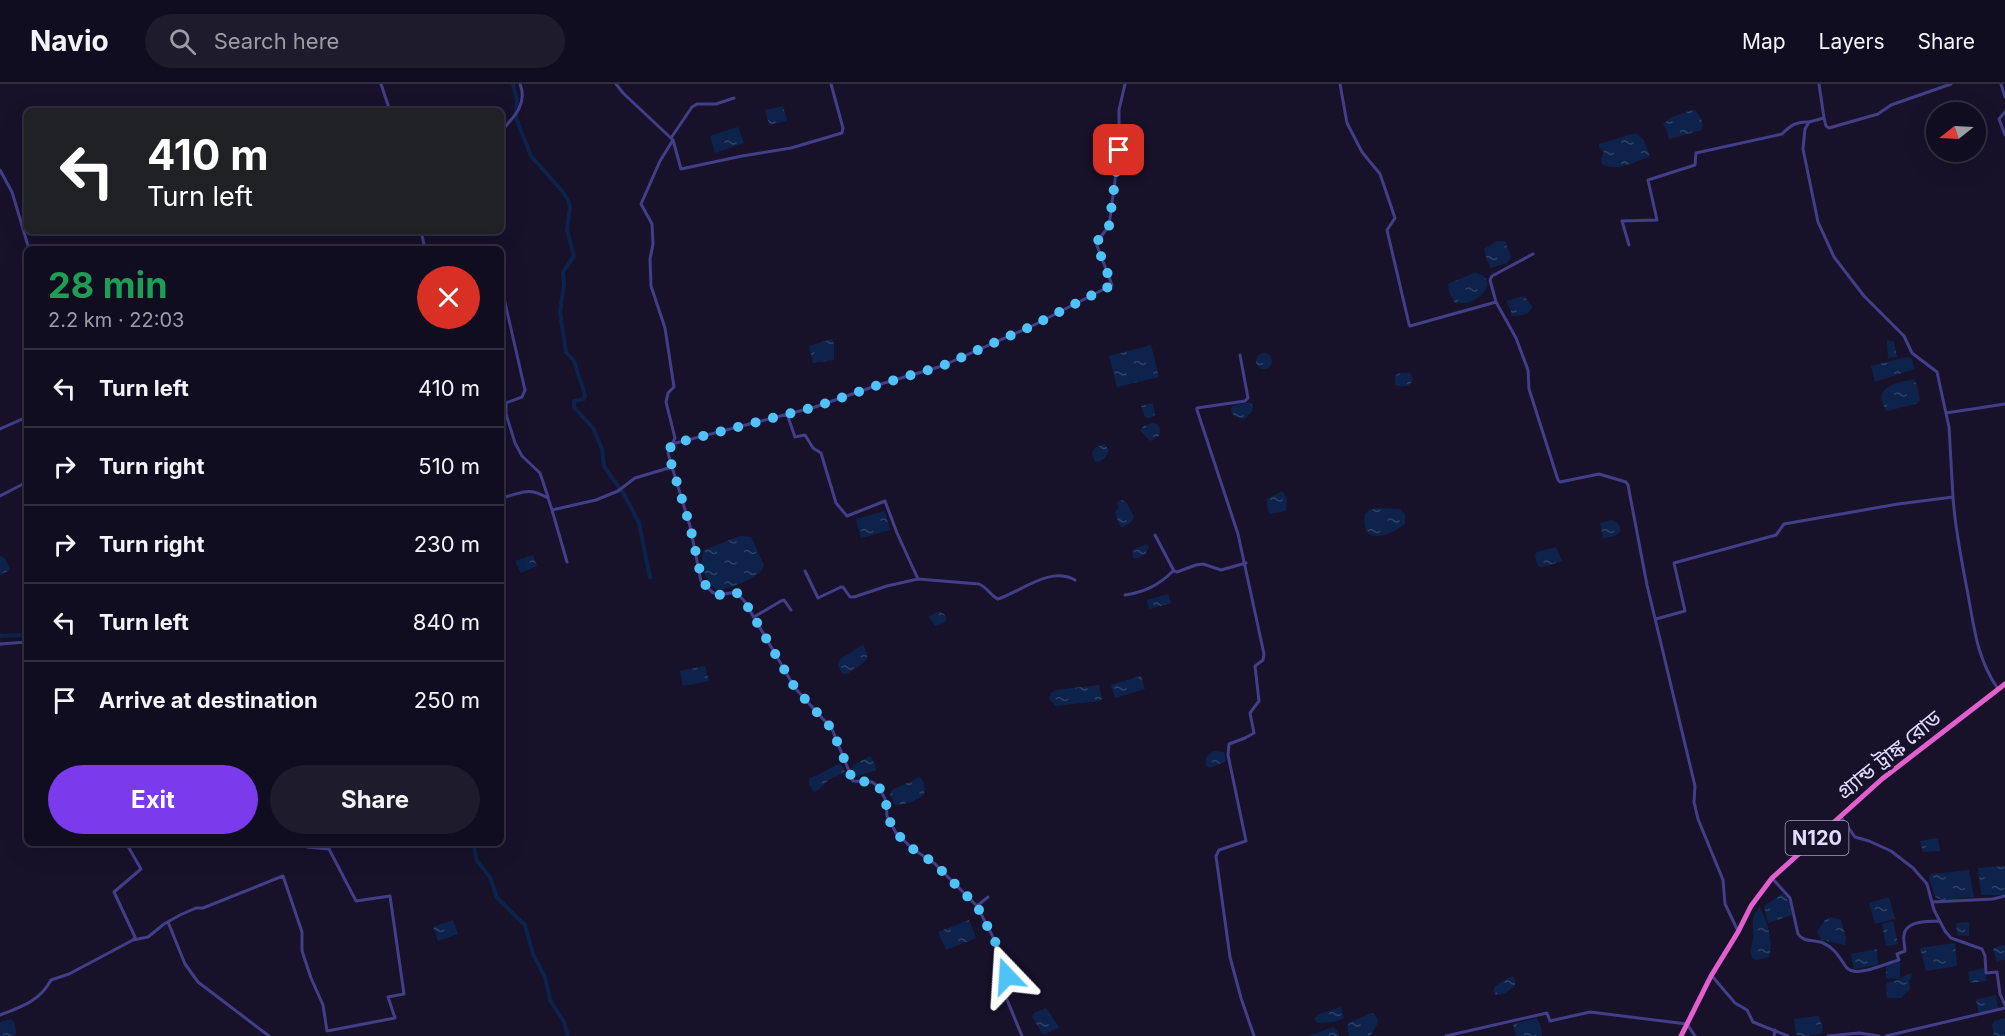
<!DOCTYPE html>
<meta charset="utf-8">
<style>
:root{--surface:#110d20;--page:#1e1b2d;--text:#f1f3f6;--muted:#9c9ca5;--line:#302d3e;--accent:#7c3aed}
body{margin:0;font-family:Inter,"Noto Sans Bengali",sans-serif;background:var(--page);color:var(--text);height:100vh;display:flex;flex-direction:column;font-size:22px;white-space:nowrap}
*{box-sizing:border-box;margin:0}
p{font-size:20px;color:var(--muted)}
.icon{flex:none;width:33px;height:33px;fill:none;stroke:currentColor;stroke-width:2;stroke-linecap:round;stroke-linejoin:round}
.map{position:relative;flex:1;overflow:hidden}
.drawer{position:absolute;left:24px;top:162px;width:480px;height:600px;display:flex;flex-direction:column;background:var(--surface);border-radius:9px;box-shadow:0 6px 24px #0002,0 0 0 2px var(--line)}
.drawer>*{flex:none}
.guide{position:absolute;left:24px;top:24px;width:480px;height:126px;border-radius:9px;box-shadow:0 6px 24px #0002,0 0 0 2px var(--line);background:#202124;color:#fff;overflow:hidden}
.needle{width:39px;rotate:252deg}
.tools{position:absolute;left:1926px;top:18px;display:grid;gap:12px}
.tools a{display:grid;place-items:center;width:60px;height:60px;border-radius:50%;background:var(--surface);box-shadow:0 6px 24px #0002,0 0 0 2px var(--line);font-size:30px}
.pin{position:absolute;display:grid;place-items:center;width:51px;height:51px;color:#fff;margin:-26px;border-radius:12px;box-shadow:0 3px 9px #0006}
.me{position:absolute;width:66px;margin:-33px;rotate:340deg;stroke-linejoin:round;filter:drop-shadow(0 0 4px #0008)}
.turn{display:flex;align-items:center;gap:21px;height:126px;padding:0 24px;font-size:27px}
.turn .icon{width:78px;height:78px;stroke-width:2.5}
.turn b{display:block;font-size:42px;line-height:51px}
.round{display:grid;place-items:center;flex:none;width:63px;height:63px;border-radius:32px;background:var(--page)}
.headline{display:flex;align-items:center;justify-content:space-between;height:102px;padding:0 24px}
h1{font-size:36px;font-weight:700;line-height:45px;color:#1e9e55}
.primary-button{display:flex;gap:12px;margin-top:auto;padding:12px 24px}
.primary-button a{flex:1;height:69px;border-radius:36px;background:var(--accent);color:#fff;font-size:24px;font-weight:700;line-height:69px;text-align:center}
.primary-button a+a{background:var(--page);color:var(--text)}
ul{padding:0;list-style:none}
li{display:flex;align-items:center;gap:18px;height:78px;padding:0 24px;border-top:2px solid var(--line)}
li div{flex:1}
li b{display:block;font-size:22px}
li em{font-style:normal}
header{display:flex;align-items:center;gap:36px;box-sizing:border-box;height:84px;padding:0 30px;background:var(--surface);border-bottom:2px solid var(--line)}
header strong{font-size:28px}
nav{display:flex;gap:33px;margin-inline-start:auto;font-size:21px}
.search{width:420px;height:54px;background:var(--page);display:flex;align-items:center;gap:15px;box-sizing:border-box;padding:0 21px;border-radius:33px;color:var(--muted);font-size:22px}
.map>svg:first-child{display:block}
.water{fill:url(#water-ripples)}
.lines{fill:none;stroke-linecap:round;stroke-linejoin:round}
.canal{stroke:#0e234c;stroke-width:4}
.minor{stroke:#433e88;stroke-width:3}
.trunk{stroke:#e25fce;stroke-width:5}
.route{stroke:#4fc3f7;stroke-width:10;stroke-dasharray:0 18}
.labels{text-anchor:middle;stroke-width:6;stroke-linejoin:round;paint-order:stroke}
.shield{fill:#17112a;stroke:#a49ebe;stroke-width:1.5}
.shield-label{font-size:20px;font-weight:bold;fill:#e1dbfe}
.street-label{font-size:21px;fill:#e1dbfe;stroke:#17112a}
</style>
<header>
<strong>Navio</strong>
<div class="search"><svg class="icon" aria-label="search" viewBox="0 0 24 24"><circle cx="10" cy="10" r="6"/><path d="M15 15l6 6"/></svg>Search here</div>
<nav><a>Map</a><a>Layers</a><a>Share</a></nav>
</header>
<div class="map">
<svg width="2005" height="952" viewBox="0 0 2005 952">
<defs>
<pattern id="water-ripples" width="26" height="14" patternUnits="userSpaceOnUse" patternTransform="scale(1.5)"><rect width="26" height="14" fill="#0e234c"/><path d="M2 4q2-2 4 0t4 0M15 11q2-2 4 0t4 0" fill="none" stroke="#314267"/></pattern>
</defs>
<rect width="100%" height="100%" fill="#17112a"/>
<path class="water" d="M783,22L787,37L769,41L765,26Z
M1692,26H1695C1700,32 1704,38 1702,46L1669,55L1667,46L1663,40L1672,33Z
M738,43L744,59L715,69L710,52Z
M1636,49L1644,56L1650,73C1635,77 1616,89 1602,80L1601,75L1604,68L1599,63V60Z
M1497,157H1505L1511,173L1507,179L1491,184L1487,177L1484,165Z
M1474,189C1502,192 1481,224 1455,219L1449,208L1448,200Z
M1524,212L1532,222C1530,232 1519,232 1511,232V226L1506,217Z
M832,255L834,259V276L813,279L809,262Z
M1887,256L1894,258L1897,273L1888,274Z
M1151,261L1159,293L1117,303L1109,272Z
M1256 277a8 8 0 1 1 16 0a8 8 0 1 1-16 0Z
M1907,273L1912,275L1914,285L1875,298L1871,282Z
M1399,289H1410L1413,295C1410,304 1403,303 1395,301V292Z
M1914,295L1917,301L1920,317L1915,320L1887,327C1870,303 1896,299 1914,295Z
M1250,318L1253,322L1252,328L1244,335L1234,332L1231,327L1232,322Z
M1153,319L1155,331L1150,334L1145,333L1141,322Z
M1151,339L1157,340L1160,345L1159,352L1150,357L1140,346L1144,342Z
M1104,360L1109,366C1107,373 1102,378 1095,378L1092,369L1095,364Z
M1282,407L1287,414L1286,427L1270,430L1268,427L1267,415Z
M1122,416L1127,419L1134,433L1131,438L1122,444L1119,440L1115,428L1118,424L1117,418Z
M1376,424L1400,425L1405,430V440C1388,453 1360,463 1365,430L1370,426Z
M885,427L890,446L861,454L856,435Z
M1612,436L1618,439L1621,447L1615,452L1603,454L1600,439Z
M740,452L751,453L764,481C762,494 729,505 716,506C704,493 698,483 704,466Z
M1146,460L1149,462L1146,470L1135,475L1133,474L1132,466Z
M1556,463L1562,477L1543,483L1538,482L1535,472L1537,468Z
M533,471L537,482L521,489L515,477Z
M0,472L5,474L10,486L0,491Z
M1168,510L1171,519L1149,525L1147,516Z
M939,527L944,530L947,535L944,539L935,542L929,533Z
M863,561L868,571L865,578L847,590L842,589L838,581L840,575Z
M705,582L709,597L683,602L680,587Z
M1141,592L1145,605L1115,614L1111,601Z
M1099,601L1102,615L1099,617L1055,622L1049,614L1051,609L1056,606Z
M1214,667L1224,668L1226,677L1210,684L1206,682C1204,674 1207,671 1214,667Z
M870,672L875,679L876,686L855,693L852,686L853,681Z
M838,680H841L845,687C840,692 836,692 830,695C824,699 821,706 814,708L809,700V694L816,692Z
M920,693C925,698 925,705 924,711C917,717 902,722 894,720L890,710L892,706Z
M1938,754L1940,767L1923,768L1920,757Z
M2005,782V811H1981L1978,784Z
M1969,786L1974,813L1942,816L1935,813L1929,793L1932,790Z
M1783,809L1790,820L1792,831L1768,839L1764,822Z
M1889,813L1895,835L1875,840L1869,819Z
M1760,824C1767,836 1774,859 1769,873L1756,876C1753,874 1752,874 1751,869C1750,865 1752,860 1753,855C1755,844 1748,832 1760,824Z
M1830,833L1841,836L1846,854L1845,861L1822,856L1817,848L1825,836Z
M453,836L458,850L438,857L433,843Z
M969,836L976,854L946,866L938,848Z
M1893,837L1898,860L1886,862L1882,840Z
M1969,838V852L1957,851L1956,839Z
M1955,859L1957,882L1926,887L1920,864Z
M2005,861V875L1997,878L1993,864Z
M1877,865L1878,881L1854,885L1851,870Z
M1900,878V894L1911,889L1912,892L1909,897L1910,905L1901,914H1887L1886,899L1901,895L1886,894V881Z
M1984,884L1987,897L1970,899L1968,888Z
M1512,892L1515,895V902L1504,910L1496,911L1493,907L1495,902Z
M1996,911L1998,924L1979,929L1976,916Z
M1341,923L1344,934L1334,938L1318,939L1314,935L1319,930Z
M1046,924L1059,943L1044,951L1042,950L1032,932L1034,929Z
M1372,929C1383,936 1375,944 1370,952H1349L1347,941L1351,938Z
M1816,932H1819L1823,945L1821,950L1804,952L1796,951L1794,935Z
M1537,934L1541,943L1542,952H1516L1513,940Z
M2005,934V952H1994L1992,941L1994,937Z
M11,935L15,939L16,950L12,952H0V938Z
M1333,943L1338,948L1339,952H1309Z"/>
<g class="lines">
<path class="canal" d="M513,0L517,17L516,34L531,72L563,108L568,116L570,123L567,146L574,172L563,188L564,201L560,228L566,268L574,277L585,311L584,315L574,317V323L593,344L602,365L604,382L625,412L639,439L650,493
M0,552L27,551
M473,759L477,777L490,793L497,814L525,841L533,870L545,893L550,916L564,938L568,952"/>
<path class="minor" d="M381,0L390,27
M616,0L623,9L673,56L681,85L742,72L791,64L842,49L843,44L831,0
M1340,0L1347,39L1362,68L1380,90L1395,134L1387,146L1409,240L1410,242L1496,218
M2001,0L2005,13
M2005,28L1999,35L2005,51
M1824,34L1826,42L1829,44L1878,30L1891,21L1951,0
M501,47C514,33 528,20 520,0
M671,54L692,23L697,20H716L734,14
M0,86L12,108L29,165
M421,147L425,165
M1629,161L1622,137L1657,136L1648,96L1695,81L1696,69L1782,50C1790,42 1796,37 1809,38
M448,165L453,164
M1533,170L1492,192L1490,196L1496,218L1516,254L1528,286L1529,305L1558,396L1560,398L1599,390L1626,398L1628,401L1647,501L1695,702L1694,718L1698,735L1723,796L1725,820L1738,847
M501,201L525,306L522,313L506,319V330L515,359L522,372L540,389L548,413
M1240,271L1248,314L1245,317L1197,324V326L1238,450L1264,570L1263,576L1255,582L1259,617L1250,629L1254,649L1245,654L1229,660L1228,671L1246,757L1219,766L1216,772L1230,873L1241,914L1254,952
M1946,329L2005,320
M787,330L795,353L805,351L813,364L821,369L836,419L847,432L885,417L897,449L918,495L979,500C988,504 991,512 998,515C1022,507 1050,482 1075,496
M0,345L27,333
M672,360L675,354L666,318L668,309L674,303L665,244L651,202L650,175L653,160L652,140L641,120L660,77L673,56
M672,383L668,369L672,360L815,323L881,300L942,282L1032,242L1112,201L1096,159L1109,142L1119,66V26L1125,0
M0,412L27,398
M1953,413C1955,444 1961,474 1967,505C1974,542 1976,573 1998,605
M501,414C523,409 527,402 548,414L552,426L596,416L618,407L635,394L672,383L690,442L701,497L712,508L719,511L736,508L745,518L795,604L832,645L853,697L872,698L879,703L886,717L887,732L896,749L913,765L934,779L977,822L995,857L1007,890L1003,906L1022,952
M552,426L567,478
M1155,451L1174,487L1177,488L1196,481L1203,480L1221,486L1246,479
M805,487L818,514L841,503H843L850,513H854L887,502L918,495
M1125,511C1145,508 1159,501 1173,487
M754,533L781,517L784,516L791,526
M1656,535L1685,527L1674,479L1776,451L1784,440L1898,420L1953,413L1949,343L1937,288L1912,269L1904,252L1864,212L1834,173L1818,138L1803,65L1805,45L1809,38L1824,34L1819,0
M0,560L27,558
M1841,733L1855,753L1869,757L1891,767L1913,784L1927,800L1934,826L1945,847L1951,854L1982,865L1985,872L1986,889L1997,888L2000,910L2005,921
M1772,794L1790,814L1798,850C1804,859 1814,855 1823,859C1835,864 1839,873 1846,883C1855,895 1886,879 1899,876L1897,870L1905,867C1905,862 1903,856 1904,851C1906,836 1928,838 1939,837
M1932,818L1993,815L2005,812
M977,822L988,813
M168,838L185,880L198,898L269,952
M133,856L148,853L164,840L180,831L196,824H203L283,792L302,848V867L311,894L323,921L327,947L395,934L388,913L404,910L390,812L356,817L329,765L307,763L305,759
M1712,892L1735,919L1747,926L1753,938L1788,952
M0,931C21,923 40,917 51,896L69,890L133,856L135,853L114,808L141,785L126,759
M1446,952L1547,929L1550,937L1590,928L1687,940L1695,952
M1774,952L1775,946
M1828,952L1859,949L1879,952
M1886,952L2005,924"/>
<path class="trunk" d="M1681,952L1711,892L1738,848L1751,822L1772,794L1882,695L2005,600"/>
</g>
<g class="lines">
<path class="route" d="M1007,892L995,857L977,822L934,779L913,765L896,749L887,732L886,717L879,703L872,698L853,697L832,645L795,604L745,518L736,508L719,511L712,508L702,497L690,442L668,369L672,360L815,323L881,300L942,282L1032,242L1112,201L1096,159L1109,142L1119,66"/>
</g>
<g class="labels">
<rect class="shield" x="1785.5" y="737" width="63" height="34" rx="4.5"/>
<g class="shield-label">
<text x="1817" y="761">N120</text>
</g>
<g class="street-label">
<text transform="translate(1889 671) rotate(-39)" y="7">গ্র্যান্ড ট্রাঙ্ক রোড</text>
</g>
</g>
</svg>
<div class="tools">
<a><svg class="needle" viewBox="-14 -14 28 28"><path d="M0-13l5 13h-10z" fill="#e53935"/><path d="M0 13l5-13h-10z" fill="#9c9ca5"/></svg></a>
</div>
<div class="pin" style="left:1119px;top:66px;background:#d93025"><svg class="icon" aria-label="arrive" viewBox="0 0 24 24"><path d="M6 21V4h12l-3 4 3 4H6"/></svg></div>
<svg class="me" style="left:1007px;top:892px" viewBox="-20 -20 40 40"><path d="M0-17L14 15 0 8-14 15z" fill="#4fc3f7" stroke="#fff" stroke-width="4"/></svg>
<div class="guide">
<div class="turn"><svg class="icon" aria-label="left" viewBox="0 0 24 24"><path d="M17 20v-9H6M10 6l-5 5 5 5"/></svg><div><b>410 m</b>Turn left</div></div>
</div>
<section class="drawer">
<div class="headline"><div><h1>28 min</h1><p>2.2 km · 22:03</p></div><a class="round" style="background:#d93025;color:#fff"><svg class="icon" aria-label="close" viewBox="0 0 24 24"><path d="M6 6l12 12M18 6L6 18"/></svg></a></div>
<ul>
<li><svg class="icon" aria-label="left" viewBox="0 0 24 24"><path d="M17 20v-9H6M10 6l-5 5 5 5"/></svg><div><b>Turn left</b></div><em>410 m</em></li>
<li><svg class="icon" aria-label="right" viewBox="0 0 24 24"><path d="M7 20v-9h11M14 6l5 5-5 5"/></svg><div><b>Turn right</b></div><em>510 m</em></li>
<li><svg class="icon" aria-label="right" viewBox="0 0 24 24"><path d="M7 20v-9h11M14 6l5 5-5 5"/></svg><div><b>Turn right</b></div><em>230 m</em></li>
<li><svg class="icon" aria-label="left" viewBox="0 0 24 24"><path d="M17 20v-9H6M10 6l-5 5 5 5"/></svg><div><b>Turn left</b></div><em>840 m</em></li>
<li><svg class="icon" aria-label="arrive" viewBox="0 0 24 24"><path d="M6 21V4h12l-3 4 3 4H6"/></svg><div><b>Arrive at destination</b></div><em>250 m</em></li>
</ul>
<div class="primary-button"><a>Exit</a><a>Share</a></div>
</section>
</div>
